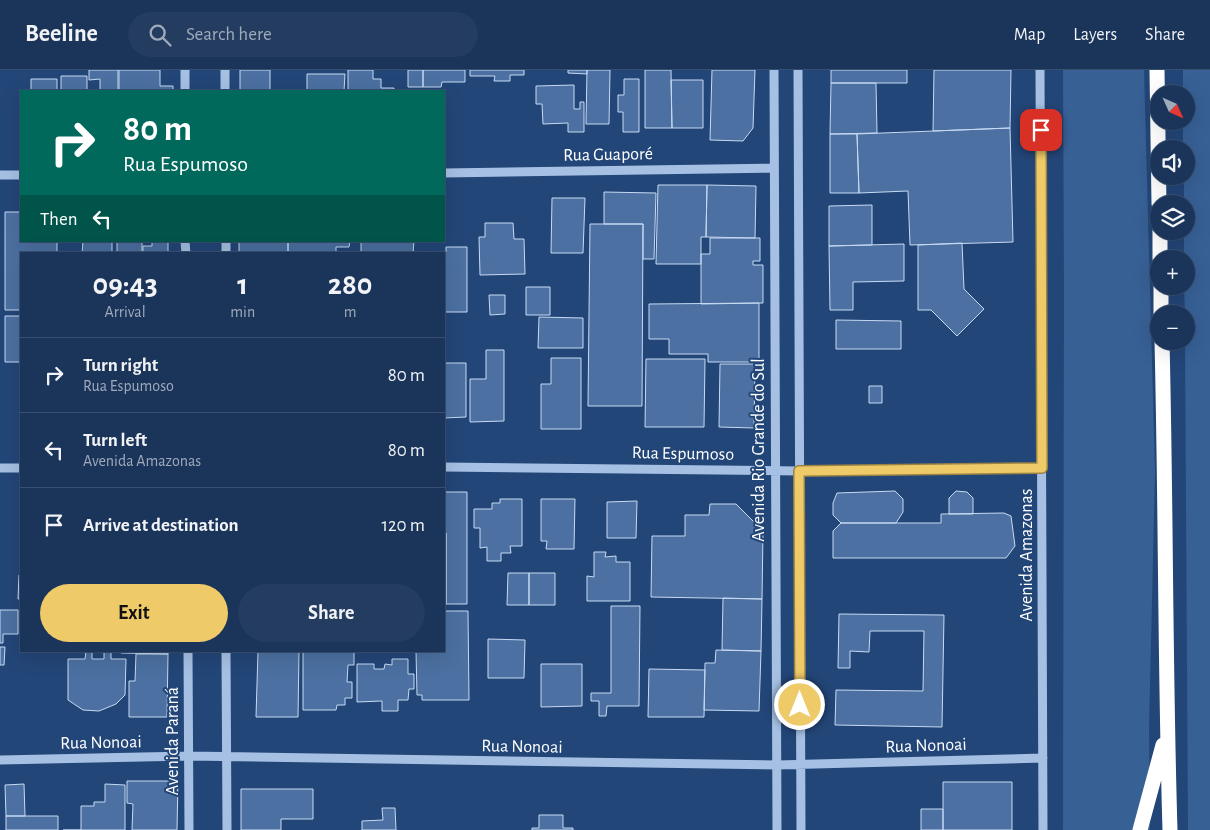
<!DOCTYPE html>
<meta charset="utf-8">
<style>
:root{--surface:#1a345a;--page:#233c60;--text:#f1f3f6;--muted:#9faabb;--line:#384f70;--accent:#eeca68}
body{margin:0;font-family:"Alegreya Sans",sans-serif;background:var(--page);color:var(--text);height:100vh;display:flex;flex-direction:column;font-size:19px;white-space:nowrap}
*{box-sizing:border-box;margin:0}
p{font-size:16px;color:var(--muted)}
.icon{flex:none;width:28px;height:28px;fill:none;stroke:currentColor;stroke-width:2;stroke-linecap:round;stroke-linejoin:round}
.map{position:relative;flex:1;overflow:hidden}
.side{position:absolute;left:20px;top:182px;width:425px;height:400px;display:flex;flex-direction:column;background:var(--surface);border-radius:0px;box-shadow:0 5px 20px #0002,0 0 0 1px var(--line)}
.side>*{flex:none}
.guide{position:absolute;left:20px;top:20px;width:425px;height:152px;border-radius:0px;box-shadow:0 5px 20px #0002,0 0 0 1px var(--line);background:#00695c;color:#fff;overflow:hidden}
.needle{width:32px;rotate:135deg}
.fabs{position:absolute;left:1150px;top:15px;display:grid;gap:10px}
.fabs a{display:grid;place-items:center;width:45px;height:45px;border-radius:50%;background:var(--surface);box-shadow:0 5px 20px #0002,0 0 0 1px var(--line);font-size:25px}
.pin{position:absolute;display:grid;place-items:center;width:42px;height:42px;color:#fff;margin:-21px;border-radius:10px;box-shadow:0 2px 8px #0006}
.me{position:absolute;width:55px;margin:-28px;rotate:0deg;stroke-linejoin:round;filter:drop-shadow(0 0 4px #0008)}
.turn{display:flex;align-items:center;gap:18px;height:105px;padding:0 20px;font-size:22px}
.turn .icon{width:65px;height:65px;stroke-width:2.5}
.turn b{display:block;font-size:35px;line-height:42px}
.then{display:flex;align-items:center;height:48px;padding:0 20px;background:#0003;gap:10px;font-size:19px}
.eta{display:flex;justify-content:space-evenly;align-items:center;height:85px;text-align:center}
.eta b{font-size:30px;font-weight:700;line-height:35px}
.button{display:flex;gap:10px;margin-top:auto;padding:10px 20px}
.button a{flex:1;height:58px;border-radius:30px;background:var(--accent);color:#111;font-size:20px;font-weight:700;line-height:58px;text-align:center}
.button a+a{background:var(--page);color:var(--text)}
ul{padding:0;list-style:none}
li{display:flex;align-items:center;gap:15px;height:75px;padding:0 20px;border-top:1px solid var(--line)}
li div{flex:1}
li b{display:block;font-size:19px}
li em{font-style:normal}
header{display:flex;align-items:center;gap:30px;box-sizing:border-box;height:70px;padding:0 25px;background:var(--surface);border-bottom:1px solid var(--line)}
header strong{font-size:24px}
nav{display:flex;gap:28px;margin-inline-start:auto;font-size:18px}
.search{width:350px;height:45px;background:var(--page);display:flex;align-items:center;gap:12px;box-sizing:border-box;padding:0 18px;border-radius:28px;color:var(--muted);font-size:19px}
.map>svg:first-child{display:block}
.green{fill:#376095}
.building{fill:#4b70a1;stroke:#c7daf3}
.lines{fill:none;stroke-linecap:round;stroke-linejoin:round}
.minor{stroke:#a5c0e3;stroke-width:9}
.highway{stroke:#fff;stroke-width:15}
.route-casing{stroke:#9b8344;stroke-width:12}
.route{stroke:#eeca68;stroke-width:9}
.labels{text-anchor:middle;stroke-width:4;stroke-linejoin:round;paint-order:stroke}
.street-label{font-size:18px;fill:#fff;stroke:#234678}
</style>
<header>
<strong>Beeline</strong>
<div class="search"><svg class="icon" aria-label="search" viewBox="0 0 24 24"><circle cx="10" cy="10" r="6"/><path d="M15 15l6 6"/></svg>Search here</div>
<nav><a>Map</a><a>Layers</a><a>Share</a></nav>
</header>
<div class="map">
<svg width="1210" height="760" viewBox="0 0 1210 760">
<rect width="100%" height="100%" fill="#234678"/>
<path class="green" d="M1063,0H1144L1155,402L1149,658L1150,760H1063L1064,221Z
M1183,0H1210V760H1188L1185,271H1186V244H1185L1184,216H1186V189H1184V161H1186V134H1184V106H1186V79H1183V51H1186V24H1183Z"/>
<path class="building" d="M89,0H118V21H100V9L89,10Z
M119,0H160V16H173V21H119Z
M240,0H270V21H240Z
M348,0H373V9H381V18H394V21H348Z
M408,0H423V17H408Z
M423,0H465V12H442L441,17H423Z
M470,0H524V5H510V11H494L495,6H470Z
M568,0H587V4L568,3Z
M587,0H610L609,54H586Z
M645,0H671L672,58H645Z
M712,0H755L753,58L743,71L710,70Z
M831,0H907V13H831Z
M934,0H1011L1010,58L933,61Z
M307,4H345L344,21H307Z
M61,6H87V21H61Z
M31,9H57V21H31Z
M624,9H639V62H623V42H618V25H624Z
M671,10H703V58H672Z
M831,13H876L877,63L830,64Z
M574,15V39H580V32H584V62H568V53L543,54L542,34H536V16Z
M1010,58L1013,172L910,175L908,121L859,123L857,64Z
M830,64H857L859,123H830Z
M658,115H707L706,167H701V194H656Z
M707,115L756,116L755,168L706,167Z
M604,122L656,123L654,189H643V154H604Z
M552,128H585L583,183H551Z
M872,135V175L829,176V136Z
M5,142H21V171H57V184H21V240H5Z
M485,153H513L514,169H524L525,204L480,205L479,167H485Z
M590,154H643L642,336H588Z
M710,168H760V191H753V195H763V233L701,234V184H710Z
M83,171H112V184H82Z
M117,171H142V184H117Z
M152,171H168V184H143V176H152Z
M239,171H288V184H239Z
M288,171H350L349,177H336V184H288Z
M361,171H414L413,184H361Z
M962,173L964,219L984,239L957,266L931,240H918V175Z
M904,174V211L853,212V240H830L829,176Z
M446,177H467V242H444V184H434V182H446Z
M526,217H550V245H526Z
M489,225H505V244L490,245Z
M759,233V292H708V284H669V269H649V234Z
M5,246H21V292H5Z
M539,247L583,248V278H538Z
M836,250L901,251V279H836Z
M486,280H504V351L470,352V309H486Z
M551,288H581V359H541V314H551Z
M646,289H705L704,357H645Z
M444,293H466V347L444,348Z
M720,294H755L754,358L719,357Z
M869,316H882V333H869Z
M895,421L903,429V442L896,453H841L833,445V433L837,423Z
M956,421L967,422L973,428V444H949V428Z
M444,422H467V534H446V463H444Z
M500,429H522V476H510L511,483H501V491H487V477L480,478V458H474V439H492V433H500Z
M541,429H575L574,479H546L547,471H541Z
M637,431L636,468H607V432Z
M710,434H736L763,461L762,529L651,527L652,466H685V445H709Z
M1004,443L1011,446L1015,476L1006,488H833V461L841,453H941V444Z
M444,463H446V534H444Z
M594,482H606L605,487L616,486V492H630V531H587V506L594,507Z
M508,503H529V535H507Z
M529,503H555V535H529Z
M19,505H21V529H18Z
M723,528L762,529L761,581L722,580Z
M611,536H640L639,636H607L606,646H599V631H591V623H611Z
M0,540H18V564H3V573H0Z
M445,541H468L469,630H422V625H417L416,581H444Z
M839,544L944,545L942,657L835,655L836,620L923,621L924,561H870L869,582L850,581V598H838Z
M488,569L525,570L524,608H488Z
M0,577H5L4,595H0Z
M716,580L761,581L759,641L704,640L705,593H715Z
M86,581H92V589H104V582H111V589H126L125,625L116,634L99,641L83,640L68,630V589H85Z
M121,581H168V584L121,583Z
M258,581H299L298,647H256Z
M303,581L354,582V595H348L347,612H352V628H345V635H337L336,640H303Z
M136,584H168L167,647H129V611H135Z
M392,589H408V604H414V619H409L408,630H398V641H382V631L357,632V594H374V599H384L385,594L392,595Z
M541,594H582V636L541,637Z
M649,599L705,600L704,647H648Z
M127,711H178L177,760H132L133,734L127,733Z
M943,712H1012V760H943Z
M24,714L25,746H6L5,715Z
M105,714L125,715V760H63H81V736H94V732H105Z
M241,719H313V749H281V760H241Z
M382,738H395L396,760H362V751L383,750Z
M921,739H943V760H921Z
M539,745H563V758H573V760H532V758H539Z
M6,746H58V760H6Z"/>
<g class="lines">
<path class="minor" d="M225,0V21
M774,0L777,760
M798,0L801,760
M1040,0L1043,760
M185,21V0
M444,103L774,98
M0,105H21
M185,171L186,184
M226,171V184
M444,397L799,401L1042,398
M0,398H21
M188,581L189,760
M226,581L227,760
M0,690L189,686L777,695L1043,688"/>
<path class="highway" d="M1157,0L1159,134
M1160,161V189
M1161,216V244
M1162,271C1166,434 1165,597 1170,760
M1140,760L1163,675"/>
</g>
<g class="lines">
<g class="route-casing">
<path id="route" d="M800,635L799,401L1042,398L1041,60"/>
</g>
<use href="#route" class="route"/>
</g>
<g class="labels">
<g class="street-label">
<text transform="translate(608 84) rotate(-1)" y="6">Rua Guaporé</text>
<text transform="translate(758 380) rotate(-90)" y="6">Avenida Rio Grande do Sul</text>
<text transform="translate(683 383) rotate(1)" y="6">Rua Espumoso</text>
<text transform="translate(1026 485) rotate(-90)" y="6">Avenida Amazonas</text>
<text transform="translate(172 671) rotate(-90)" y="6">Avenida Paraná</text>
<text transform="translate(101 672) rotate(-1)" y="6">Rua Nonoai</text>
<text transform="translate(926 675) rotate(-2)" y="6">Rua Nonoai</text>
<text transform="translate(522 676) rotate(1)" y="6">Rua Nonoai</text>
</g>
</g>
</svg>
<div class="fabs">
<a><svg class="needle" viewBox="-14 -14 28 28"><path d="M0-13l5 13h-10z" fill="#e53935"/><path d="M0 13l5-13h-10z" fill="#9faabb"/></svg></a>
<a><svg class="icon" aria-label="sound" viewBox="0 0 24 24"><path d="M4 9h4l5-4v14l-5-4H4zM17 9q2 3 0 6"/></svg></a>
<a><svg class="icon" aria-label="layers" viewBox="0 0 24 24"><path d="M12 4l9 5-9 5-9-5zM3 14l9 5 9-5"/></svg></a>
<a>+</a>
<a>−</a>
</div>
<div class="pin" style="left:1041px;top:60px;background:#d93025"><svg class="icon" aria-label="arrive" viewBox="0 0 24 24"><path d="M6 21V4h12l-3 4 3 4H6"/></svg></div>
<svg class="me" style="left:800px;top:635px" viewBox="-20 -20 40 40"><circle r="17" fill="#eeca68" stroke="#fff" stroke-width="3"/><path d="M0-11L8 9 0 5-8 9z" fill="#fff"/></svg>
<div class="guide">
<div class="turn"><svg class="icon" aria-label="right" viewBox="0 0 24 24"><path d="M7 20v-9h11M14 6l5 5-5 5"/></svg><div><b>80 m</b>Rua Espumoso</div></div>
<div class="then">Then<svg class="icon" aria-label="left" viewBox="0 0 24 24"><path d="M17 20v-9H6M10 6l-5 5 5 5"/></svg></div>
</div>
<section class="side">
<div class="eta">
<div><b>09:43</b><p>Arrival</p></div>
<div><b>1</b><p>min</p></div>
<div><b>280</b><p>m</p></div>
</div>
<ul>
<li><svg class="icon" aria-label="right" viewBox="0 0 24 24"><path d="M7 20v-9h11M14 6l5 5-5 5"/></svg><div><b>Turn right</b><p>Rua Espumoso</p></div><em>80 m</em></li>
<li><svg class="icon" aria-label="left" viewBox="0 0 24 24"><path d="M17 20v-9H6M10 6l-5 5 5 5"/></svg><div><b>Turn left</b><p>Avenida Amazonas</p></div><em>80 m</em></li>
<li><svg class="icon" aria-label="arrive" viewBox="0 0 24 24"><path d="M6 21V4h12l-3 4 3 4H6"/></svg><div><b>Arrive at destination</b></div><em>120 m</em></li>
</ul>
<div class="button"><a>Exit</a><a>Share</a></div>
</section>
</div>
